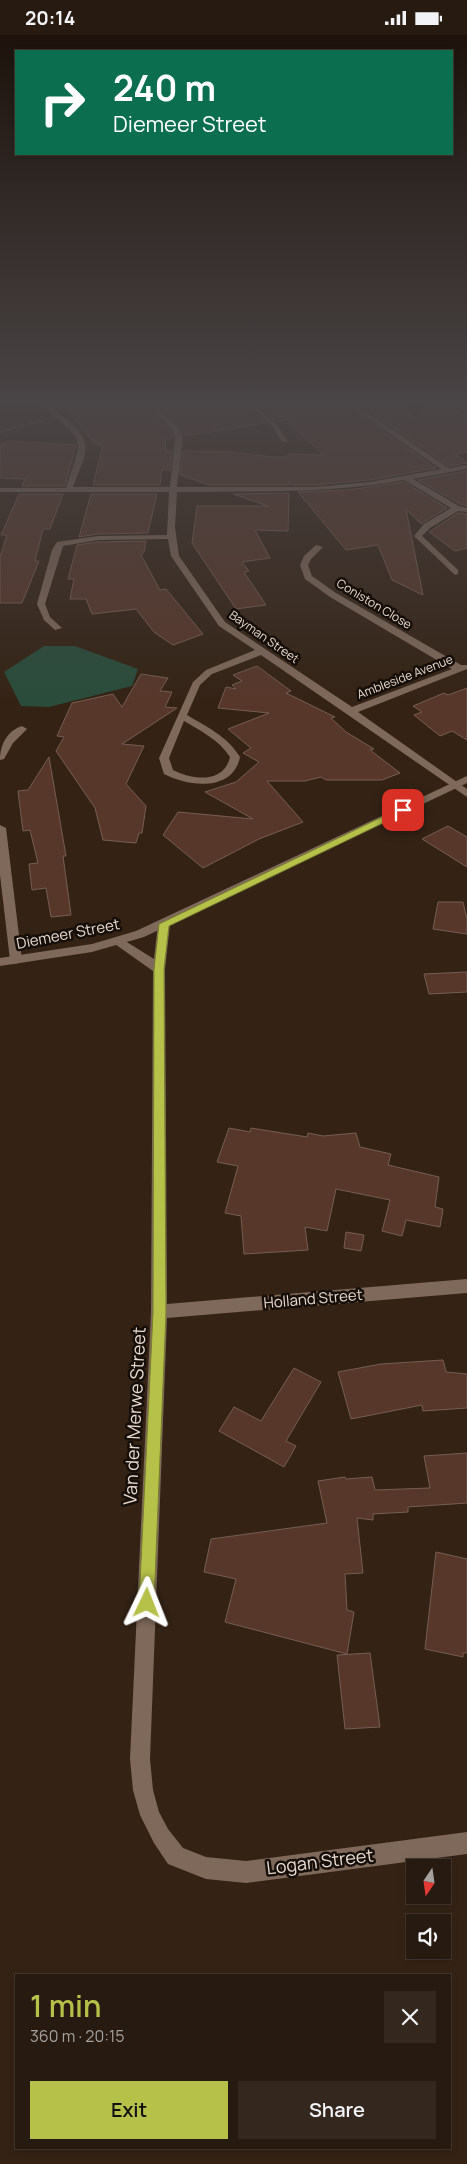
<!DOCTYPE html>
<meta charset="utf-8">
<style>
:root{--surface:#271a10;--page:#33271e;--text:#f1f3f6;--muted:#a4a19f;--line:#433830;--accent:#b6c149}
body{margin:0;font-family:Manrope,sans-serif;background:var(--page);color:var(--text);height:100vh;display:flex;flex-direction:column;font-size:19px;white-space:nowrap}
*{box-sizing:border-box;margin:0}
p{font-size:16px;color:var(--muted)}
.icon{flex:none;width:28px;height:28px;fill:none;stroke:currentColor;stroke-width:2;stroke-linecap:round;stroke-linejoin:round}
.map{position:relative;flex:1;overflow:hidden}
.details{position:absolute;left:15px;top:1939px;width:436px;height:175px;display:flex;flex-direction:column;background:var(--surface);border-radius:0px;box-shadow:0 2px 8px #0003,0 0 0 1px var(--line)}
.details>*{flex:none}
.hud{position:absolute;left:15px;top:15px;width:438px;height:105px;border-radius:0px;box-shadow:0 2px 8px #0003,0 0 0 1px var(--line);background:#0b6e4f;color:#fff;overflow:hidden}
.needle{width:32px;rotate:193deg}
.tools{position:absolute;left:406px;top:1824px;display:grid;gap:10px}
.tools a{display:grid;place-items:center;width:45px;height:45px;border-radius:0px;background:var(--surface);box-shadow:0 2px 8px #0003,0 0 0 1px var(--line);font-size:25px}
.pin{position:absolute;display:grid;place-items:center;width:42px;height:42px;color:#fff;margin:-21px;border-radius:10px;box-shadow:0 2px 8px #0006}
.me{position:absolute;width:55px;margin:-28px;rotate:2deg;stroke-linejoin:round;filter:drop-shadow(0 0 4px #0008)}
.turn{display:flex;align-items:center;gap:18px;height:105px;padding:0 15px;font-size:22px}
.turn .icon{width:65px;height:65px;stroke-width:2.5}
.turn b{display:block;font-size:35px;line-height:42px}
.round{display:grid;place-items:center;flex:none;width:52px;height:52px;border-radius:0px;background:var(--page)}
.summary{display:flex;align-items:center;justify-content:space-between;height:85px;padding:0 15px}
h1{font-size:30px;font-weight:600;line-height:38px;color:var(--accent)}
.action{display:flex;gap:10px;margin-top:auto;padding:10px 15px}
.action a{flex:1;height:58px;border-radius:0px;background:var(--accent);color:#111;font-size:20px;font-weight:600;line-height:58px;text-align:center}
.action a+a{background:var(--page);color:var(--text)}
.status{display:flex;justify-content:space-between;align-items:center;height:35px;padding:0 25px;background:var(--surface);direction:ltr}
.status svg{height:14px;fill:currentColor}
.map>svg:first-child{display:block}
.green{fill:#2a4c3b}
.building{fill:#57372a;stroke:#765d53}
.lines{fill:none;stroke-linecap:round;stroke-linejoin:round}
.path{stroke:#6a5a4e;stroke-width:2;stroke-dasharray:2 1;stroke-linecap:butt}
.minor{fill:#7f695a;fill-rule:evenodd}
.tertiary{fill:#7f695a;fill-rule:evenodd}
.route{fill:#b6c149;stroke:#767d2f}
.labels{text-anchor:middle;stroke-width:5;stroke-linejoin:round;paint-order:stroke}
.far-street-label{font-size:12px;fill:#e6dad1;stroke:#160e08}
.street-label{font-size:15px;fill:#e6dad1;stroke:#160e08}
.near-street-label{font-size:18px;fill:#e6dad1;stroke:#160e08}
</style>
<div class="status"><b>20:14</b><svg viewBox="0 0 49 12"><path d="M0 12V9h3v3zM5 12V6h3v6zM10 12V3h3v9zM15 12V0h3v12zM26 1h20v11H26zM47 4h2v5h-2z"/></svg></div>
<div class="map">
<svg width="467" height="2129" viewBox="0 0 467 2129">
<rect width="100%" height="100%" fill="#342315"/>
<path class="green" d="M44,611H75L138,634L132,651L49,672L21,671L4,637Z"/>
<path class="building" d="M63,370H147L171,397L173,403L165,404L166,416H172L170,436L162,434L160,450H93L103,411L95,409Z
M159,370H246L266,388L184,401Z
M259,370H346L349,376L352,375L436,433L370,445L315,450H292L289,446V450H209L180,440L183,416L231,417L272,422H288V419L324,420L290,390V384L276,387Z
M382,370H396L415,382L433,370L467,379V417L455,419L467,428L449,431L364,373Z
M9,406L76,410L65,451H22L25,444L0,443V410Z
M467,436V471L460,469L418,445Z
M404,447L447,473L421,489L406,474L423,560L392,545L378,510L346,515L298,457L348,455Z
M289,458L288,496L255,495L270,523L242,527L249,536L244,537L266,570L236,574L192,508L197,471H268L233,459Z
M19,459H63L50,494H43L35,526H39L22,568H0V522L7,500H1Z
M91,459H157L148,498L98,499L79,502Z
M458,478L467,479V513L455,516L429,497Z
M146,506L144,517L141,520L160,555L166,554L203,599L173,610L154,597L136,574L92,579L86,564H70L74,544H68L77,510L98,507Z
M257,631L291,656L286,658L335,682L331,683L346,697L374,714L370,715L400,738L382,745H326L321,742L305,746H267L303,787L259,804L203,833L163,800L178,777L253,784L205,757L236,747L259,727L243,718L251,713L228,694L269,678L218,673L226,652L236,654L232,650L242,646L233,640Z
M141,639L168,643L160,656L172,657L165,672L177,673L122,709L144,711L126,749L146,771L142,798H139L136,808L103,805L95,773L56,716L64,702L57,701L72,668L113,659L122,672Z
M467,653V705L452,696L440,701L414,680L422,677L413,671L444,658L448,660Z
M49,722L66,821H63L71,880L51,882L46,853L32,855L29,829L38,828L30,795L23,796L18,756L28,755Z
M448,791L467,802V832L422,804Z
M438,867H463L467,884V899L433,894Z
M467,937V957L429,959L424,939Z
M229,1093L250,1097L251,1093L307,1102L308,1098L323,1101L356,1098L360,1112L391,1119L388,1130L439,1142L435,1172L443,1174L440,1192L406,1185L402,1201L382,1196L390,1165L336,1154L327,1196L305,1192L308,1215L244,1219L241,1181L225,1178L238,1131L217,1127Z
M346,1197L364,1200L361,1216L344,1213Z
M443,1325L446,1337L467,1339V1373L423,1376L422,1370L351,1384L338,1337L381,1329Z
M294,1333L321,1347L286,1406L296,1411L284,1432L219,1396L234,1372L261,1386Z
M467,1418V1468L408,1472V1477L373,1479V1485L357,1483L363,1538L345,1539L347,1575L354,1577L347,1619L225,1587L236,1544L204,1537L211,1504L327,1488L318,1446L345,1442L346,1444L372,1442L375,1455L430,1453L424,1421Z
M436,1517L467,1524V1618H463V1622L425,1614Z
M370,1618L380,1692L345,1694L337,1620Z"/>
<g class="lines">
<path class="path" d="M0,397L45,385"/>
<path class="minor" d="M42,370C52,370 58,377 65,383C97,409 85,418 73,452H170L175,403L173,396L149,370H156L178,394L183,403L177,452H315L370,447L441,434L348,370H356L449,433L467,430V434L413,444L459,471L467,473V477L458,476L430,493L422,501L458,535V539L455,540L414,501L424,489L451,473L404,445C329,459 253,456 177,457L175,492L179,521L225,587L352,672L452,634L330,562L305,544L300,530L304,521L316,510L323,512L311,524L308,530L312,541L336,558L461,630H467V634L358,677L467,754V762L261,620L212,639L200,650L187,680C207,692 227,701 240,722C233,757 189,752 164,739L159,723L193,647L206,635L255,615L219,591L171,521L168,504L98,505L63,511L45,569L50,582L62,593L55,595L44,585L37,569L52,515L57,507L98,501L167,500L169,457H0V453H66C86,393 83,410 42,370ZM184,686C201,696 219,705 230,722C224,749 192,745 173,735L169,723Z
M248,370H256L277,390L288,407H282L273,392Z
M452,370L467,372V376L453,371Z
M22,691L27,694L13,708L4,724L0,725C0,710 7,696 22,691Z
M0,790L6,793L22,925L16,929L10,925L0,840Z
M164,885L170,889L165,934L167,1269L467,1244V1258L167,1283L150,1724L153,1755L159,1777L168,1794L183,1813L206,1822L246,1826L467,1797V1819L246,1848L206,1844L168,1829L154,1808L140,1780L133,1755L130,1724L151,1277L153,936L112,907L114,904H122L154,924L158,889Z"/>
<path class="tertiary" d="M467,741V748L144,902L92,917L0,931V923L92,909L136,896Z"/>
</g>
<linearGradient id="sky" x2="0" y2="1"><stop stop-color="#1d130c"/><stop offset="0.55" stop-color="#4a4546"/><stop offset="1" stop-color="#4a4546" stop-opacity="0"/></linearGradient>
<rect width="467" height="669" fill="url(#sky)"/>
<path class="route" d="M403,772L408,775L406,777L169,891L164,934L166,1278L154,1568L152,1574L147,1576L141,1574L139,1568L153,1278L154,934L159,889Z"/>
<g class="labels">
<g class="far-street-label">
<text transform="translate(374 569) rotate(31)" y="4">Coniston Close</text>
<text transform="translate(264 602) rotate(35)" y="4">Bayman Street</text>
<text transform="translate(405 642) rotate(-21)" y="4">Ambleside Avenue</text>
</g>
<g class="street-label">
<text transform="translate(68 899) rotate(-11)" y="5">Diemeer Street</text>
<text transform="translate(313 1264) rotate(-5)" y="5">Holland Street</text>
</g>
<g class="near-street-label">
<text transform="translate(135 1381) rotate(-87)" y="6">Van der Merwe Street</text>
<text transform="translate(320 1827) rotate(-7)" y="6">Logan Street</text>
</g>
</g>
</svg>
<div class="tools">
<a><svg class="needle" viewBox="-14 -14 28 28"><path d="M0-13l5 13h-10z" fill="#e53935"/><path d="M0 13l5-13h-10z" fill="#a4a19f"/></svg></a>
<a><svg class="icon" aria-label="sound" viewBox="0 0 24 24"><path d="M4 9h4l5-4v14l-5-4H4zM17 9q2 3 0 6"/></svg></a>
</div>
<div class="pin" style="left:403px;top:775px;background:#d93025"><svg class="icon" aria-label="arrive" viewBox="0 0 24 24"><path d="M6 21V4h12l-3 4 3 4H6"/></svg></div>
<svg class="me" style="left:147px;top:1568px" viewBox="-20 -20 40 40"><path d="M0-17L14 15 0 8-14 15z" fill="#b6c149" stroke="#fff" stroke-width="4"/></svg>
<div class="hud">
<div class="turn"><svg class="icon" aria-label="right" viewBox="0 0 24 24"><path d="M7 20v-9h11M14 6l5 5-5 5"/></svg><div><b>240 m</b>Diemeer Street</div></div>
</div>
<section class="details">
<div class="summary"><div><h1>1 min</h1><p>360 m · 20:15</p></div><a class="round"><svg class="icon" aria-label="close" viewBox="0 0 24 24"><path d="M6 6l12 12M18 6L6 18"/></svg></a></div>
<div class="action"><a>Exit</a><a>Share</a></div>
</section>
</div>
